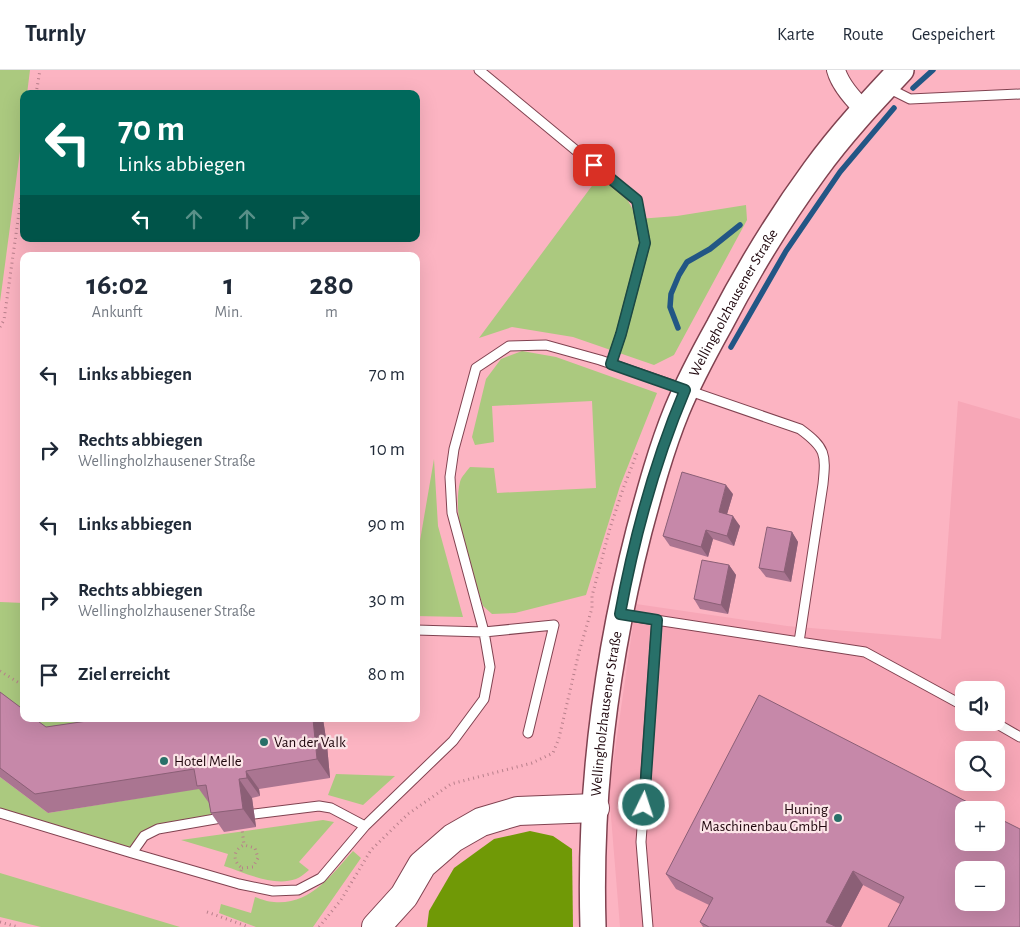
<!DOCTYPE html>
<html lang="de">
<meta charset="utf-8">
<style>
:root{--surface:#fff;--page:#f6f6f7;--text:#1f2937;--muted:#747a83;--line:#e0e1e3}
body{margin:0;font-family:"Alegreya Sans",sans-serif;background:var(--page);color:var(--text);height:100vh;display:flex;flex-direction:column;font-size:19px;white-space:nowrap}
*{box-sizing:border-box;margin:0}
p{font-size:16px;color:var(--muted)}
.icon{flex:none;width:28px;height:28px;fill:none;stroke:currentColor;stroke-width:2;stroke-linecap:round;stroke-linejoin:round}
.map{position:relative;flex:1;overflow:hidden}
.side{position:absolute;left:20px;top:182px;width:400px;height:470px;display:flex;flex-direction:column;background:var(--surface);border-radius:10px;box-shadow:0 5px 20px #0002}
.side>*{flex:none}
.banner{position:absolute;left:20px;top:20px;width:400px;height:152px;border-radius:10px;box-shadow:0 5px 20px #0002;background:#00695c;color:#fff;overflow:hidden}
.tools{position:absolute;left:955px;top:611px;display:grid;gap:10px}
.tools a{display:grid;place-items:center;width:50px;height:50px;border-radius:10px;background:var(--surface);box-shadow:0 5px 20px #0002;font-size:25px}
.pin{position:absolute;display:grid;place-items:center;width:42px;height:42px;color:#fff;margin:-21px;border-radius:10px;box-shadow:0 2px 8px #0006}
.me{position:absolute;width:55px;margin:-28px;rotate:4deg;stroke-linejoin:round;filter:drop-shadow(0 0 4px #0008)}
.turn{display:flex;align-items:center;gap:18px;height:105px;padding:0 15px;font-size:22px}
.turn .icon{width:65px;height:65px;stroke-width:2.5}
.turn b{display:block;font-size:35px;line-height:42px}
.lanes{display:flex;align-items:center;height:48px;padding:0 15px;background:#0003;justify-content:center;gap:25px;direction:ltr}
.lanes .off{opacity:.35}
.eta{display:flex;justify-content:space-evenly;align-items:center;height:85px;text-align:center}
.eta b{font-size:30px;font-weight:600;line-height:35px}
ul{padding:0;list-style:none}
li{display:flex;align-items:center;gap:15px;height:75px;padding:0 15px}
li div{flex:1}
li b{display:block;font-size:19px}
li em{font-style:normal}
header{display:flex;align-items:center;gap:30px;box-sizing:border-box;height:70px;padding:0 25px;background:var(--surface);border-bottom:1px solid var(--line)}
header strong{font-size:24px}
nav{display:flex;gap:28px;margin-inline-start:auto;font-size:18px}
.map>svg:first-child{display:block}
.built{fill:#f7a7b7;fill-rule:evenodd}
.green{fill:#abc97f}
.forest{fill:#709906}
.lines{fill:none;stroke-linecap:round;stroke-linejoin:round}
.stream{stroke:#225685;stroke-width:5.5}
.lane-casing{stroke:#804250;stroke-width:11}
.street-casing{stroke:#804250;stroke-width:20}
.secondary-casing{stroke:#804250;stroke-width:28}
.highway-casing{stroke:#804250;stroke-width:30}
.path{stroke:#b87f8b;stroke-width:3;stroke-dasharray:1 4;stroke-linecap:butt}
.lane{stroke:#fff;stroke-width:9}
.street{stroke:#fff;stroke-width:18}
.secondary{stroke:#fff;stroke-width:25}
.highway{stroke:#fff;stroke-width:28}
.wall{fill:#aa7591}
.shaded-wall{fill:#8b5f76}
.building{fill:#c688a9;stroke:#8b5f76;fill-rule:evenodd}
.route-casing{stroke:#1a4944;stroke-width:12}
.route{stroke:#287069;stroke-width:9}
.poi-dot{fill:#287069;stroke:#fce5e8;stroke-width:2}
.labels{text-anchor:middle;stroke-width:4.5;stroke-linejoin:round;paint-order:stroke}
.street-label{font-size:15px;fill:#1f070d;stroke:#fce5e8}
.poi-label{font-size:15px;fill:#1f070d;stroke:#fce5e8;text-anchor:start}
</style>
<header>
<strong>Turnly</strong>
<nav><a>Karte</a><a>Route</a><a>Gespeichert</a></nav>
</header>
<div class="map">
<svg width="1020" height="857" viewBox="0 0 1020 857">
<rect width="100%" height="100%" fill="#fcb4c2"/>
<path class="built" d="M958,331L1020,349V857H620L609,722L636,534L787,556L941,569ZM964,620H996V652H964ZM964,680H996V712H964ZM964,740H996V772H964ZM964,800H996V832H964Z"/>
<path class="green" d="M0,0H30L27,24H24V51L0,232Z
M600,105L627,129L638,149L677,146L746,135L747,150L674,285L654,295L573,267L512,257L479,268Z
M522,281L556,287L657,323L620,416L586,525L515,543L492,544L483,536C472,499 451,450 460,412C461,407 467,401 470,397L494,398L497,423L596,418L592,331L492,336L494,372L475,375L472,367L486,309L501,289Z
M434,389L438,456L463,547L416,546V494Z
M0,532L24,533V649H191L59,676L0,631Z
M336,704L395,706L363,735L328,725Z
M0,707L48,743L207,717L221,748L158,759L132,783L0,743Z
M323,750L334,752L299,792L309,800C305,803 301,807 296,809C273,817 246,803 224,796L228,784L181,770Z
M353,781L361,788L313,857H256L219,843L221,834L251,843L255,827C261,829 268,832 274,832C311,835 331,805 353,781Z
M0,803L180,857H41L0,847Z"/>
<path class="forest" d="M530,761L553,766L572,779L573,857H427L429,841L454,798L494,769Z"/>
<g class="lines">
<path class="stream" d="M913,18L933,0
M678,258L670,237L671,224L679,205L687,192L710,179L740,155
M731,277L786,181L840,102L894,38"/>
<g class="lane-casing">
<path id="lane" d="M479,0L637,131L645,173L621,264L611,294
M888,18L910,29L1020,24
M623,545L865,582L964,636
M416,560L484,562L452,443L450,407L454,379L476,298L509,276L546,275L600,290L800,359C826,378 826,384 823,414L799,572
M994,652L1020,667
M0,743L132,783L239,814L273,821L298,820L321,808L365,756L453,671L484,629L490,597L484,562L554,555L528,663
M254,744L319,736L331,738L365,756
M132,783L144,766L158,759L221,748
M648,857L641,772L657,550"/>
</g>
<g class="street-casing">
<path id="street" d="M836,0C840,15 853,29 864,40"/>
</g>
<g class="secondary-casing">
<g id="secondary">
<path id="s1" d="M593,857C589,724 606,590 639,461C650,420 661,379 677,340C689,311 704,283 719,256C747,202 779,149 815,100C841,64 871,32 901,0"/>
</g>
</g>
<g class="highway-casing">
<path id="highway" d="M376,857L404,826L422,795L453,768L481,752L518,741L595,738"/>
</g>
<path class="path" d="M36,24L40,0
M0,257L4,250L24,107
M0,601L24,616
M79,649L88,651
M242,798L253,797L258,788L255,778L244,775
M241,801L242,798C232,791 233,780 244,775L242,759
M207,842L249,857
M0,852L18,857
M319,857L341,830L371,780L408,744L451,714L532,693L553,683L559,668L579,582L592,538V526L610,458L623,419L637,383"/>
<use href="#lane" class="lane"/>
<use href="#street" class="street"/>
<use href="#secondary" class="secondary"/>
<use href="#highway" class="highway"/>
</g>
<path class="wall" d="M733,424L727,444L740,456L734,476L713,469L708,487L670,476L663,466Z
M792,462L798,472L791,512L766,507L759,498Z
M729,495L736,505L728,544L700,539L694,529Z
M0,622L46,657L101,649H323L327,675L330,708L259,719L260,726L252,728L256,757L224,762L211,743L209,733L199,719L48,743L0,707Z
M983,740L900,834L863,815L841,857H703L700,852L709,835L676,819L666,804Z"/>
<path class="shaded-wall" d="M726,415L733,424L725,451L719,442Z
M733,446L740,456L734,476L727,466Z
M706,460L713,469L708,487L701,477Z
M792,462L798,472L791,512L784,502Z
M729,495L736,505L728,544L721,535Z
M313,649H323L327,675L330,708L317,689Z
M246,701L259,719L260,726L247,708Z
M239,709L252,728L256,757L243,739Z
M853,801L863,815L841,857H830L826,852Z"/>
<path class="building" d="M682,402L726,415L719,442L733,446L727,466L706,460L701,477L663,466Z
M767,457L792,462L784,502L759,498Z
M702,490L729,495L721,535L694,529Z
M0,622L24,640V649H35L46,657L101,649H313L317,689L246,701L247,708L239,709L243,739L211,743L206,715L197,716L194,699L35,724L0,698Z
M759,625L983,740H964V772H996V747L1020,759V857H888L904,827L853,801L826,852L837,857H709L700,852L713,828L666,804ZM964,800H996V832H964Z"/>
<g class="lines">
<g class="route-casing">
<path id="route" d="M594,95L637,130L645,173L621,264L611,294L685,320C655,391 634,468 620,544L657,550L644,735"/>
</g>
<use href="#route" class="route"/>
</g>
<g class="poi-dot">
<circle cx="264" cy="672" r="5"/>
<circle cx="164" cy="691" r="5"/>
<circle cx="838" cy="748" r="5"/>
</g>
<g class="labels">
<g class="street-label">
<text dy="5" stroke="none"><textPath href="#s1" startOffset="648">Wellingholzhausener Straße</textPath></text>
<text dy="5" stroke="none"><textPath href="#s1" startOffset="214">Wellingholzhausener Straße</textPath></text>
</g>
<g class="poi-label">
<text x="274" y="677">Van der Valk</text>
<text x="174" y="696">Hotel Melle</text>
<text x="828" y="744" text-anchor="end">Huning<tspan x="828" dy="17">Maschinenbau GmbH</tspan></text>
</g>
</g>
</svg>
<div class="tools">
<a><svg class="icon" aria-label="sound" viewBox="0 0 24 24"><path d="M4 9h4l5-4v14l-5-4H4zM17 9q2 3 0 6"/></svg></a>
<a><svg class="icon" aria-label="search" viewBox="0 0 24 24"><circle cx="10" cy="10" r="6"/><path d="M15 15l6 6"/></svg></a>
<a>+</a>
<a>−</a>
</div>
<div class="pin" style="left:594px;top:95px;background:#d93025"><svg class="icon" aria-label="arrive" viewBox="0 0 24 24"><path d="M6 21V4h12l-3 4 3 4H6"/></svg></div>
<svg class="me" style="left:644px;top:735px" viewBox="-20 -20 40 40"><circle r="17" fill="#287069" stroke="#fff" stroke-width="3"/><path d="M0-11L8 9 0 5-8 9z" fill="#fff"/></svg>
<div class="banner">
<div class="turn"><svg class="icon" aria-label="left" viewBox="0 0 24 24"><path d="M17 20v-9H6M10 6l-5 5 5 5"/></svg><div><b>70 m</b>Links abbiegen</div></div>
<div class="lanes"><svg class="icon" aria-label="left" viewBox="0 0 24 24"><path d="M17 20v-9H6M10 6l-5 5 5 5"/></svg><svg class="icon off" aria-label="ahead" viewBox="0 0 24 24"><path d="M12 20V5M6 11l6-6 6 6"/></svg><svg class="icon off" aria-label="ahead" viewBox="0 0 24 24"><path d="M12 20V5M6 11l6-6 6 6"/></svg><svg class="icon off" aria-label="right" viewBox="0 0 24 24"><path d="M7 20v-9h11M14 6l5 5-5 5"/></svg></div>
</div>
<section class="side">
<div class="eta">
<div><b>16:02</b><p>Ankunft</p></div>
<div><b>1</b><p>Min.</p></div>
<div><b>280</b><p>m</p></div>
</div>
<ul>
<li><svg class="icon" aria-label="left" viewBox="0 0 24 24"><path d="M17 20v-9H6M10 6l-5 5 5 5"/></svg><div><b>Links abbiegen</b></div><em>70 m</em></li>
<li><svg class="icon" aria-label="right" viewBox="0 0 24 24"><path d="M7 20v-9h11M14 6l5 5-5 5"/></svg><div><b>Rechts abbiegen</b><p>Wellingholzhausener Straße</p></div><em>10 m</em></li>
<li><svg class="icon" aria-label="left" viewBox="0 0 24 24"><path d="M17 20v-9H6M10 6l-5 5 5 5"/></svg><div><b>Links abbiegen</b></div><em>90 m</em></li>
<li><svg class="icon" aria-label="right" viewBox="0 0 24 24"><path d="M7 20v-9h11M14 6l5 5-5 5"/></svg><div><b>Rechts abbiegen</b><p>Wellingholzhausener Straße</p></div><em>30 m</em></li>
<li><svg class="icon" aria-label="arrive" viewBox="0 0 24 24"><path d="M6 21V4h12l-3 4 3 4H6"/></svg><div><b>Ziel erreicht</b></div><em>80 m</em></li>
</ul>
</section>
</div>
